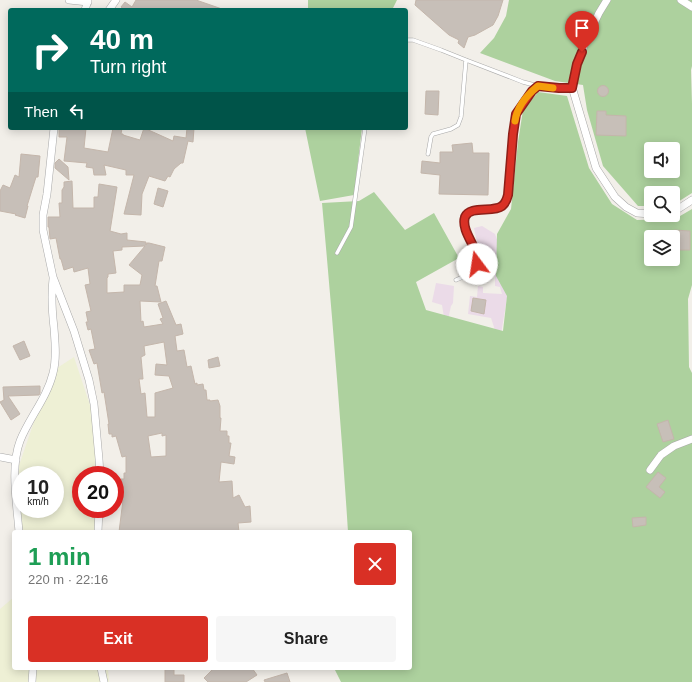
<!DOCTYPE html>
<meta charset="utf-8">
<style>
:root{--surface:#fff;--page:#f6f6f6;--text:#222;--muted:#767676;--accent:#d93025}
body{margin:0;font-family:Arial,sans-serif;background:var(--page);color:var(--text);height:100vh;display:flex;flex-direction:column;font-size:15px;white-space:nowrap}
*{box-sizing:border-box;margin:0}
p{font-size:13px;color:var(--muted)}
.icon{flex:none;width:22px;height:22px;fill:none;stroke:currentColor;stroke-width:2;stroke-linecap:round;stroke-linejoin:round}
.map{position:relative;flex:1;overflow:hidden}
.sheet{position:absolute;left:12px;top:530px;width:400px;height:140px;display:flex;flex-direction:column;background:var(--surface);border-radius:4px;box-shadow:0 2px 10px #0003}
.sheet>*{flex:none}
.banner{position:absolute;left:8px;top:8px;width:400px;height:122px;border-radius:4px;box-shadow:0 2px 10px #0003;background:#00695c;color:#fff;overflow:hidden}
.fabs{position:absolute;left:644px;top:142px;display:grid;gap:8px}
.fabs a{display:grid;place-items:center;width:36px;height:36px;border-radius:4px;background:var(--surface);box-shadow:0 2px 10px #0003;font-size:20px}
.speed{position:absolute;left:12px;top:466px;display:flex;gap:8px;font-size:20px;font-weight:700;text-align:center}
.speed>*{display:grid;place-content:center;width:52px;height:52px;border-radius:50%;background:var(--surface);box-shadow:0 2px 10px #0003;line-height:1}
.speed small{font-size:10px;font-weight:400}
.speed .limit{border:6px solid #d22;background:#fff;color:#111}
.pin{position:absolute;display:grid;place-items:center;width:34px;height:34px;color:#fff;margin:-41px -17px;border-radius:50% 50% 50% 0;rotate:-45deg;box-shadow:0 0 4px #0007}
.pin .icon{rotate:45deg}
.me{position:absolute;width:44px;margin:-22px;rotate:346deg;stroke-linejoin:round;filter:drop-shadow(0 0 3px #0008)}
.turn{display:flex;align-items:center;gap:14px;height:84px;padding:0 16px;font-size:18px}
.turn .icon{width:52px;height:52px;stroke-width:2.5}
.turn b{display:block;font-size:28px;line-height:34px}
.then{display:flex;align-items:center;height:38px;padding:0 16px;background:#0003;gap:8px;font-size:15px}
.round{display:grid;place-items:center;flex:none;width:42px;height:42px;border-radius:4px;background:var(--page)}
.head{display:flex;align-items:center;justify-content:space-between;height:68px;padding:0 16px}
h1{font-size:24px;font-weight:700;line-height:30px;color:#1e9e55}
.cta{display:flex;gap:8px;margin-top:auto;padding:8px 16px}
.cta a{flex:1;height:46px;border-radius:4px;background:var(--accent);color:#fff;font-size:16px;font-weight:700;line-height:46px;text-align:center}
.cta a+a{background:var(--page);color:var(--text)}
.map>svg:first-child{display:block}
.industrial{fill:#ebdbe8}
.farmland{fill:#eef0d5;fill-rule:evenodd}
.forest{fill:#add19e;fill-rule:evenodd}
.building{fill:#c7bfb8;stroke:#c4b6ab;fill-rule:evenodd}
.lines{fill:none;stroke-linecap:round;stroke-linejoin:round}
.lane-casing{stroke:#a9a9a9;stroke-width:4.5}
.street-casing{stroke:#a9a9a9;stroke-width:8}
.lane{stroke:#fff;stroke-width:3.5}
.street{stroke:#fff;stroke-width:7}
.route-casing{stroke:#8d1f18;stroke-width:10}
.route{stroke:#d93025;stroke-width:7}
.slow{stroke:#f59e0b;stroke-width:7}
</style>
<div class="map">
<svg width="692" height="682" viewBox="0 0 692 682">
<rect width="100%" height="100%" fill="#f2efe9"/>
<path class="industrial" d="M482,226L495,234L500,248L508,292L501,334L496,333L491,318L468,314L470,296L477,297L478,286L483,287V293L502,294L500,287L495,286V274L490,273L478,247L474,228Z
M436,283L454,286L453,303L451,306L449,315L450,323H445L442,305L432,302Z"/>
<path class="farmland" d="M74,357L96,423L99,475H81V509H100L102,532H20L13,483L51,372ZM21,475H55V509H21Z
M14,597V668H108L109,682H0V609Z"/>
<path class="forest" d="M308,0H397L392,10H308Z
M509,0H692V66L691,70L692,104V193L673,205V193H651V206H638L603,166L587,110L583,85L555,81L480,53L494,38L506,16ZM651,149H673V171H651Z
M538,92L567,96L589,168L612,204L637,220L675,219L692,209V285L688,299L689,367L692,373V682H341L334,668H410V532H348C341,422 332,313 322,203L359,201L374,192L405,230L434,213L459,258L416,282L426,310L503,331L507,296L496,276L497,234L511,209L518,142L523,110ZM651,237H673V259H651Z
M305,128H362L354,195L320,201Z"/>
<path class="building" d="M136,0H196L222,9V10H125L121,7L125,2L132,7Z
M416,0H503L498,16L493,25L475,35L468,37L464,48L458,43L459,40L449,35L415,5Z
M597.5 91a5.5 5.5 0 1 1 11 0a5.5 5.5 0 1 1-11 0Z
M426,91H439L438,115L425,114Z
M597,111H606V115L626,116V136L596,135Z
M59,128H86L84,148L108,152L113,128H122L121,134H123V135L140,140L144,128L173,141L174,136L186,138L187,128H194L193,142L188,141L183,163H181L174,169L170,177L168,176L165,181L149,176L142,194L141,215L124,214L134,175H126V170L104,165L106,175H94L93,168L86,167L87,163L64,161L67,137H59Z
M472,143L473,153H489L488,195L439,194L440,175L421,173L422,161L440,163V152H453L452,145Z
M21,154L40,156L38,177H36L27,206H28L25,218L15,215L16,214L0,211V191L3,185L10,188L15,175L19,177Z
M59,159L68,167L69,180L55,168V163Z
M72,181L73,208H94V197H98L99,184L117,187L110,231L121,234L127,233V240L146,242V245L147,243H149L165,247L162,261H159L155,286H157L161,302L140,301L141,322L143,321L144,327L163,324L160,319L163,318L158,304L166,301L176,325L181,324L183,334L175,336L177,351L184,350L187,367L191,366L195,384L197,383V385L203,384L204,390H206L207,400H210V401L218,400L220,406V418H221L220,431H227V436H229V443H231L229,456L235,457L234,464L221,462L219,482L232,481L233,498L239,495L245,507L250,506L251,522L238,523L239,532H119L123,500H121L122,493H115V482H121V479H124V473H126V456L122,457L116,436L112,437V434H109L108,424H109L104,392L102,393L97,363L94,364L89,350L95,349L91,329L88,330L86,322H88L86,312L91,311L85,285L90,284L88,268L74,272L73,267L64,270L61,259H60L56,238L50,239L49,227H48V217H60L59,203H62V190L64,187V182ZM145,246L129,265L142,275L140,285H124V292L107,293V278L108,277V274L116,273L113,251L122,250V247ZM164,342L167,365L156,364L155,375L169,376L173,388L155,393V417H147L145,393L141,394L139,379H143L141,357L145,355L144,346ZM162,433V436L166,435V456L151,457L148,436Z
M158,188L168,191L163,207L154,204Z
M674,230L690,231V250H674Z
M473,298L486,300L484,314L471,311Z
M24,341L30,356L20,360L13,346Z
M218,357L220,366L209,368L208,360Z
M40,386V393L39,395L8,396L20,414L11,420L0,402L4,400L3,387Z
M668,420L674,439L663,442L657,424Z
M658,472L666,478L659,487L665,492L660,498L646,487Z
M646,517V525L633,527L632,518Z
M165,668H174V675H184V682H165Z
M214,668H252L257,675L246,682H208L204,678Z
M287,673L290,682H265L264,680Z"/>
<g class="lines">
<g class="lane-casing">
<path id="lane" d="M406,40H413L441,50L466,60L523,82L538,86L559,88L572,87
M428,154L431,137L433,134L451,129L458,125L461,117L466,60
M337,253L351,227L365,128
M456,280C462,277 470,275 475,269C487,255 459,233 465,217C470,205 493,213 502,206C506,203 507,199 508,195L513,135L516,113L532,91L538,86"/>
</g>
<g class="street-casing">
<path id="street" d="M69,0L88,2
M607,0L599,13L586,40L577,64L572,87L596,168L615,197L626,207L637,213L651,214
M681,0L692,7
M85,10L88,0
M109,10L116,0
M54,128L47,194L43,215V230L53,277L74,331L89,380L94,404L99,459L100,475
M673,212L675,211L692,200
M0,457L16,460
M650,470L661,455L674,446L692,439
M19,532C17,505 10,467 20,441C29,418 47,398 53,373C57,358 55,342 54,328C52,311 51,295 53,279
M98,532L99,509
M101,668L104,682
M32,682L33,668"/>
</g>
<use href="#lane" class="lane"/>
<use href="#street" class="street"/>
</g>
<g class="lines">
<g class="route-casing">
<path id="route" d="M477,264C477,261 478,258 477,255C474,244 461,229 465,217C470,205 493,213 502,206C506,203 507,199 508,195L513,134L516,114L532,91L538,86L559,88H572L577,64L582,52"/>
</g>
<use href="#route" class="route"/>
<path class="slow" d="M515,121C517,107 527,95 538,86L553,88"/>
</g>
</svg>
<div class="fabs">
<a><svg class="icon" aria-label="sound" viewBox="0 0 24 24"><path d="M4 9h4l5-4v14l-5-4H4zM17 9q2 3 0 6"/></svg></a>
<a><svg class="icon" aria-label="search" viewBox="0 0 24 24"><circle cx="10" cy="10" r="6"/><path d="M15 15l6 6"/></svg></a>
<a><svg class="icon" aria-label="layers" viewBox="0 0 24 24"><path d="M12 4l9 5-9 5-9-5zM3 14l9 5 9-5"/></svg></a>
</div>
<div class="speed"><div>10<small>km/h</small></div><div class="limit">20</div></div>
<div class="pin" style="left:582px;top:52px;background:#d93025"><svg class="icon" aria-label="arrive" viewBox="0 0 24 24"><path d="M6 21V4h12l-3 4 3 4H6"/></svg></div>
<svg class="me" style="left:477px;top:264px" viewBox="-20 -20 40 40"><circle r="19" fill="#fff"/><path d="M0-13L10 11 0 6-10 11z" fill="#d93025"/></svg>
<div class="banner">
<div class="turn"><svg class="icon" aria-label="right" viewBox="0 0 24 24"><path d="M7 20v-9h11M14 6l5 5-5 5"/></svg><div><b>40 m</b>Turn right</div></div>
<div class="then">Then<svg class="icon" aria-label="left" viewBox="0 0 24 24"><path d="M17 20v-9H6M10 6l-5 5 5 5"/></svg></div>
</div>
<section class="sheet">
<div class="head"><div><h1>1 min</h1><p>220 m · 22:16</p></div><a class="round" style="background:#d93025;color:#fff"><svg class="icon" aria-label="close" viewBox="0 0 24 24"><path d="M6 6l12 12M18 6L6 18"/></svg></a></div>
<div class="cta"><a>Exit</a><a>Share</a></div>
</section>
</div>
